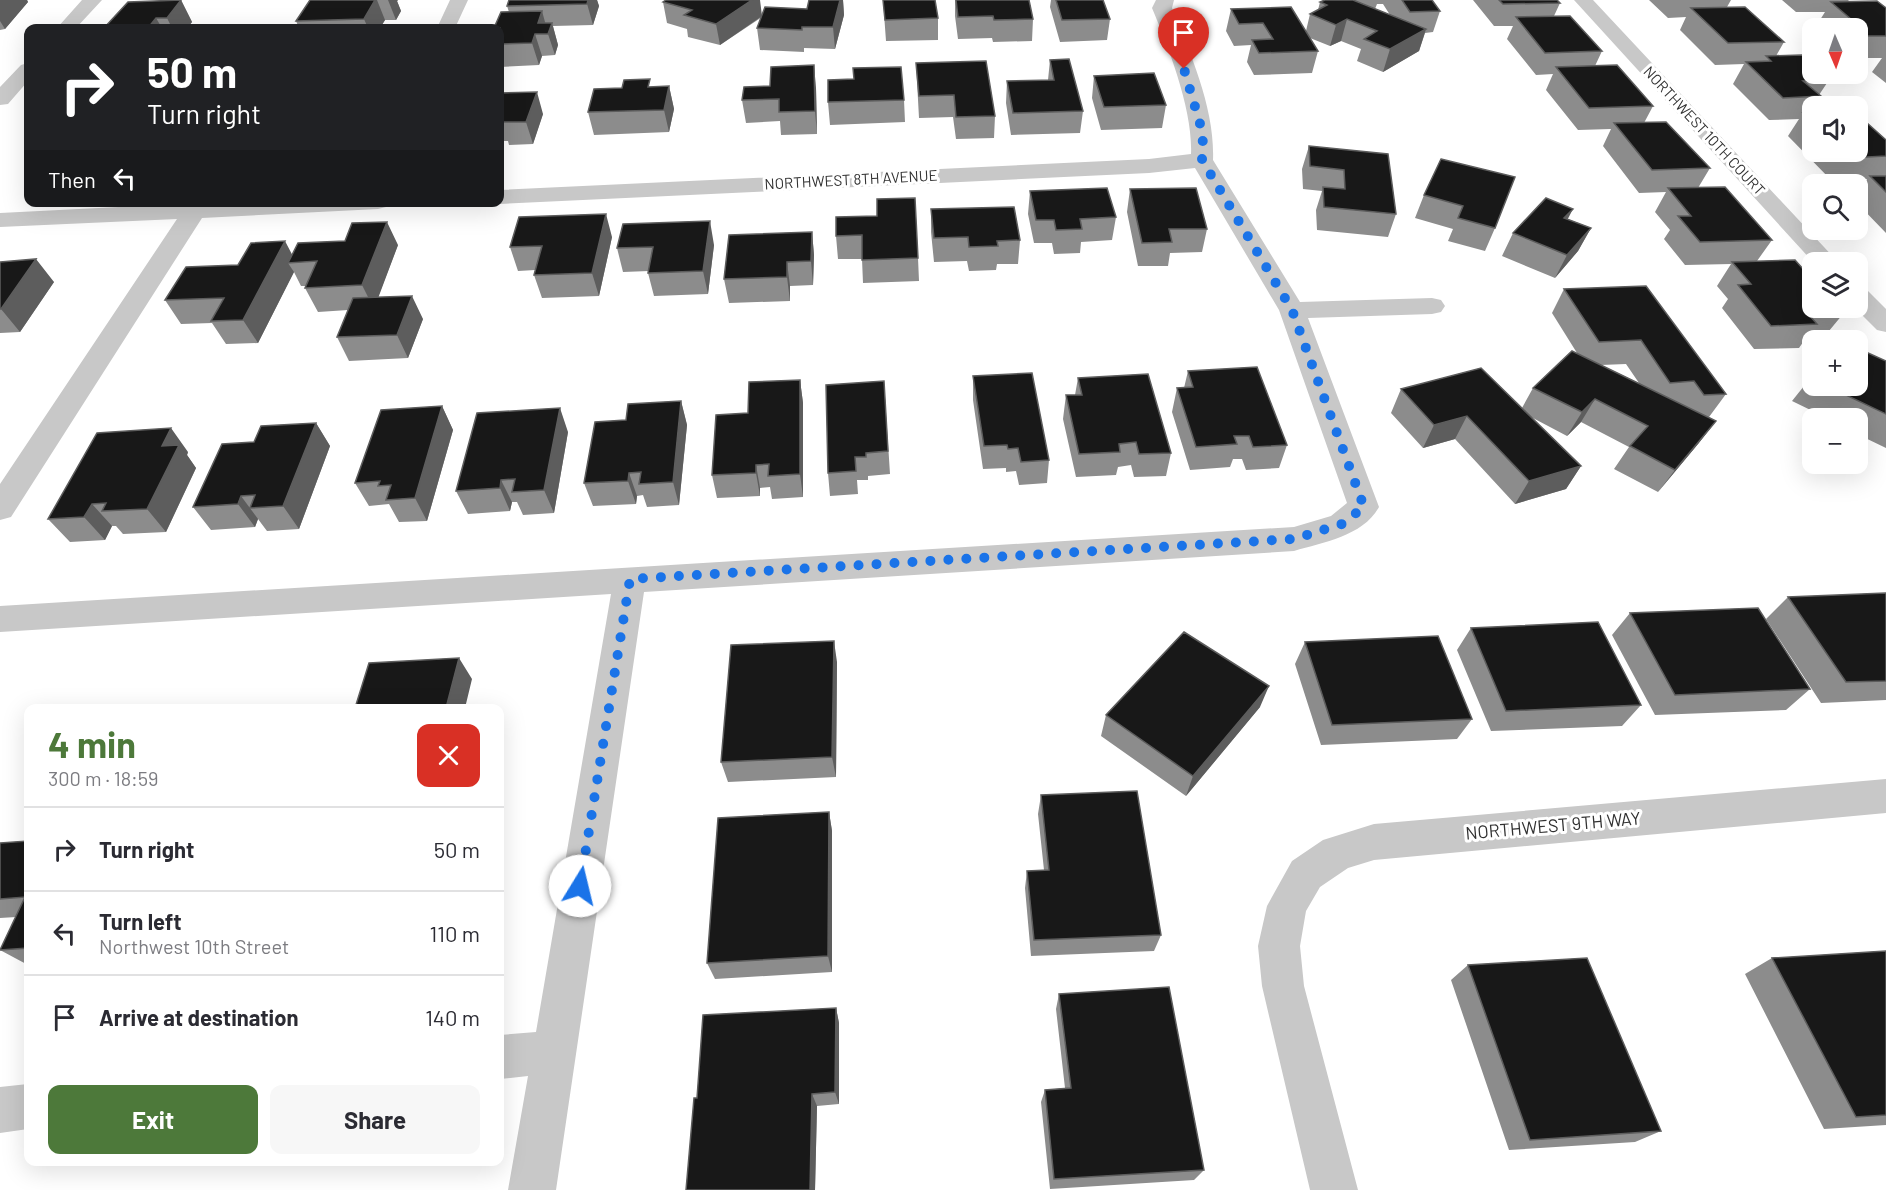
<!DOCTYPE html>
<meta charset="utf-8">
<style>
:root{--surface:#fff;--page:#f7f7f7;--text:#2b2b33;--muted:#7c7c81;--line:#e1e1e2;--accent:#4d793a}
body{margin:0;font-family:Barlow,sans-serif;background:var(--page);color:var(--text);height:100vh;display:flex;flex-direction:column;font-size:22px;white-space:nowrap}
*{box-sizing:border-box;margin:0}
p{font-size:20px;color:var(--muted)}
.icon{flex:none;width:33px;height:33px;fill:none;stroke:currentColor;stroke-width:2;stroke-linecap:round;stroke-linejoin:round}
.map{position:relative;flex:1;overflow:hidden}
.drawer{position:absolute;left:24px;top:704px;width:480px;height:462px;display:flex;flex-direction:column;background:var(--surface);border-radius:12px;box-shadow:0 6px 24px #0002}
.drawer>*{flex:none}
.top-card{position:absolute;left:24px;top:24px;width:480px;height:183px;border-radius:12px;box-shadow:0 6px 24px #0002;background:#202124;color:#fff;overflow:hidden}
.needle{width:39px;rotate:178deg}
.fabs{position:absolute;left:1802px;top:18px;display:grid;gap:12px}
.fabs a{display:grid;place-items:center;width:66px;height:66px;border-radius:12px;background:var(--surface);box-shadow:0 6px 24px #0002;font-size:30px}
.pin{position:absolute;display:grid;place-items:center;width:51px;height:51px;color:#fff;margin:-62px -26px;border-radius:50% 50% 50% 0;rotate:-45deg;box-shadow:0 0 6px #0007}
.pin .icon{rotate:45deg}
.me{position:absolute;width:66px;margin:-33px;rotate:9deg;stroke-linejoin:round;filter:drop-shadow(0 0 4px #0008)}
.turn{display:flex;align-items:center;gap:21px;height:126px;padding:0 24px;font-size:27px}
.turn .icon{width:78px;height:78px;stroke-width:2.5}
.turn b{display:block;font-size:42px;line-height:51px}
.then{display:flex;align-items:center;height:57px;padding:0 24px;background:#0003;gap:12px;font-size:22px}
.round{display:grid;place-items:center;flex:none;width:63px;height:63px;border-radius:12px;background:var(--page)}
.head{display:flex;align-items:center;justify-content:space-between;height:102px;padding:0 24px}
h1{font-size:36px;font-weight:700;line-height:45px;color:var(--accent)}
.cta{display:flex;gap:12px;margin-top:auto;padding:12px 24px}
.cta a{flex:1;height:69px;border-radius:12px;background:var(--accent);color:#fff;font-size:24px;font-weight:700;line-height:69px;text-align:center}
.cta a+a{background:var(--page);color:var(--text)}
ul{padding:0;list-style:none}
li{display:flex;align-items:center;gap:18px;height:84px;padding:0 24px;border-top:2px solid var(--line)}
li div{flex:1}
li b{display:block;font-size:22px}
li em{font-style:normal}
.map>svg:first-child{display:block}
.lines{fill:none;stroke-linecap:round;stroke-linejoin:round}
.minor{fill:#c8c8c8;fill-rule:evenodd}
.wall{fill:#8c8c8c;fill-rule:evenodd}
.shaded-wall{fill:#5d5d5d}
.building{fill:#181818;stroke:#5d5d5d;stroke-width:1.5}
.route{stroke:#1a73e8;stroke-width:10;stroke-dasharray:0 18}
.labels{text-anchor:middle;stroke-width:6;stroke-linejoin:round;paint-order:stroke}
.far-street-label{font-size:15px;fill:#313131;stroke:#fff}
.street-label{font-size:18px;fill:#313131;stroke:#fff}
</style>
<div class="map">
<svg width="1886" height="1190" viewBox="0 0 1886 1190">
<rect width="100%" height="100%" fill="#fff"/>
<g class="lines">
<path class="minor" d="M82,0H102L76,28H57Z
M450,0H468L455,28H437Z
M1156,0H1174L1172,8C1191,55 1215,109 1213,160L1300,302L1432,298L1441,300L1445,306L1441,312L1432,314L1308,318L1379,507C1363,536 1324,542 1294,551L644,592L556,1190H508L528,1076L500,1079V1035L536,1032L611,594L0,632V606L1294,527L1331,516L1347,503L1279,310L1195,168L1149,173L500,204L494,202H500V190L1149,159L1191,154C1193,110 1169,49 1152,8Z
M1574,0H1593L1838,262H1813Z
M28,63V81L8,104L0,105V87L21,65Z
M217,202H389L386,207L378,209L202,218L11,517L0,520V484L177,219L0,227V213Z
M1857,287L1866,289L1886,309V332L1877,330L1855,308H1857Z
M1886,779V813L1374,860L1348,868L1320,887L1306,911L1300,946L1304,986L1358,1190H1310L1262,986L1258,946L1267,906L1292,861L1323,840L1374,824Z
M28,1084V1129L0,1133V1087Z"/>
</g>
<path class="wall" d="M0,0H27L28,2L5,29L0,30Z
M181,0L192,22L187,28H104Z
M310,0H398L397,1L401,11L396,20H385L380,28H299L296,21Z
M597,0L599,6L593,25L553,26L558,45L555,55L542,56L539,65L500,67V28L509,12L507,6Z
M809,0H843L844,15L835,49L804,48V52L760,50L757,28L762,17L720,45L688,37L687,29L667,23L663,2L762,15L807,9Z
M883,0L938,18V40L886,41Z
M955,0H1029L1033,19L1032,41L993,42L992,38L958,39L955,16Z
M1051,0H1103L1110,19L1107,40L1060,42L1050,7Z
M1325,0H1432L1440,11L1433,32L1425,33L1419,51L1383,72L1357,61L1361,49L1341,41L1330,46L1310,38L1318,51L1312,73L1254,75L1247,62L1251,45L1234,46L1226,31L1231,9L1306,31L1310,14L1318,10L1320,2ZM1377,4H1383L1390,15L1375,9Z
M1473,0H1557L1560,3L1554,16L1602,51L1595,66L1653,106L1644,123L1710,168L1698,188L1772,240L1757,261L1843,314L1824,337L1806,338L1799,348L1754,349L1722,308L1728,299L1717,286L1731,264L1685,265L1664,239L1670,230L1655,212L1666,192L1639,193L1603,146L1611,129L1578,130L1546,90L1553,74L1536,75L1507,39L1513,26H1494Z
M1649,0H1731L1727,7L1784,42L1776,56L1829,80L1819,95L1821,96L1814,106H1812V110L1810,113H1812V152H1857L1886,140V233L1857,203V194L1867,179L1832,181L1788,136L1799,119L1769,120L1733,84L1744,64L1715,65L1680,30L1686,17L1668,18Z
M1782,0H1849L1848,1L1886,8V83L1872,72L1882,58H1857V28H1824L1818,23L1825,12H1796Z
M1050,60L1083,111L1080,133L1011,135L1006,103L1007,81L1048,80Z
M916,63L995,116L994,138L956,139L953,117L919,118Z
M1094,76L1166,105L1162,128L1101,130L1092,98Z
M669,86L674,109L669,132L594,135L588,112L651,87Z
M816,88L817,134L781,135L780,121L746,123L742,100Z
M500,93L543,114L533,144L509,145L508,141H500Z
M904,100L905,122L830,125L828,102Z
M1309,146L1388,154L1396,214L1388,237L1317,230L1316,210L1322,191L1303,189L1302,169Z
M1441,159L1495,228L1485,251L1448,241L1453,229L1415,218L1424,195Z
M1130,189L1207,229L1202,252L1170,253L1168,266H1138L1127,212Z
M1030,191L1116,217L1112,240L1081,242L1080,253L1054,254L1052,243H1034L1028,214Z
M931,209L1020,240L1018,264H997L996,270L969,271L967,261L934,262L931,232Z
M836,217L918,258L919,281L863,283L862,259H838L836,236Z
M1568,219L1591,228L1578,251L1555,278L1502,256L1513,233Z
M812,232L814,255L813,285L790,286V301L729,303L724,279Z
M612,237L599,296L542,298L534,275L535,270L518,271L510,247Z
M398,245L378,297L423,319L408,358L349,361L337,337L348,310L318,312L305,288L306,286H301L294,272L258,343L226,344L212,323L181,324L165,300L238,265L292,255Z
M714,245L708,294L654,296L648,273L649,271L623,272L617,248Z
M0,262L54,282L20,332L0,333Z
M1564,289L1726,394L1709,417L1716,421L1698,444L1658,492L1614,469L1629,447L1581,422L1567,436L1531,417L1581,466L1566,489L1515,504L1455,439L1423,448L1391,413L1401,389L1522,408L1533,388L1577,353L1552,313ZM1626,364L1639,383L1601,365Z
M1886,361V448L1857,434V418H1827L1792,401L1812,376V386H1857Z
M1188,371L1287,445L1279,468L1246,470L1242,459H1233L1230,467L1190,470L1172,412L1177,388H1184Z
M973,376L1049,460L1047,483L1019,485L1016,471L1006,472V468L983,469L973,400Z
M1078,378L1171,453L1166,476L1134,477L1131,465L1118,467L1116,475L1076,477L1063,419L1066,395H1075Z
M800,380L803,403V497L772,499L770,487L760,488V496L717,498L712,475L748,413Z
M884,381L890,474L868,476V480H857L858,494L830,496L828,473Z
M681,401L687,425L679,505L647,507L643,495L637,496L636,504L593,506L584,483L626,420Z
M442,406L453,430L427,521L399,522L389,504L369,506L355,483Z
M316,423L330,446L299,529L267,531L258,519L255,527L211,530L193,507L254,442Z
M568,432L554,513L523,515L517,502H512L510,511L468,514L456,491Z
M188,452L187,455L196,468L166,532L123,534L116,526H112L105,540L70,542L48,519Z
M1886,593V700L1821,703L1766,619L1788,597Z
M1630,613L1810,689L1786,710L1655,715L1612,635Z
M1471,628L1641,705L1622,726L1491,731L1457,650Z
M1305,642L1472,719L1457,739L1321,745L1295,664Z
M837,662L836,777L728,782L721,762Z
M1260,707L1186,796L1101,736L1106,715Z
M1041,795L1161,935L1154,951L1031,956L1025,888L1027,871L1044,870L1038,814Z
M829,812L832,831V972L715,979L707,963Z
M28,841V965L0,950L16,917L0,918V843Z
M1886,951V1125L1824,1129L1745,974L1772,958Z
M1468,965L1661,1131L1635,1142L1509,1150L1451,980Z
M1059,994L1204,1170L1194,1180L1050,1189L1041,1102L1045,1090L1065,1088L1056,1009Z
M836,1008L839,1023V1104L817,1106L815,1190H686L697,1098Z"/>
<path class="shaded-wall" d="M0,0H27L28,2L5,29L0,21Z
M181,0L192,22L187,28H172L167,18Z
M375,0H377L385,20L380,28H368L364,19Z
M388,0H398L397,1L401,11L396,20Z
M586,0H597L599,6L593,25Z
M752,0H760L762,16L720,45L716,24Z
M840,0H843L844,15L835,49L833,27Z
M542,11L548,33L538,23Z
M156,18L162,28H148Z
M1347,19L1341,41L1330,46L1336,25Z
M552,23L558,45L555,55L548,34Z
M1426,29L1419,51L1383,72L1390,49Z
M535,34L542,56L539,65L532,43Z
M814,65L816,88L817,134L815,111Z
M669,86L674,109L669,132L664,110Z
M537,92L543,114L533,144L526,122Z
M1573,209L1561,232L1564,218Z
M606,214L612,237L599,296L592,273Z
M710,221L714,245L708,294L703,271Z
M387,222L398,245L374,309L362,285Z
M1591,228L1578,251L1555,278L1567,255Z
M812,232L814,255L813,285L811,261Z
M285,241L296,262L288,263L294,272L258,343L243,320Z
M36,259L54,282L20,332L1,309Z
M787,262L790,286V301L787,277Z
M412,296L423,319L408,358L397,335Z
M800,380L803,403V497L800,474Z
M1595,399L1581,422L1567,436L1582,412Z
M681,401L687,425L679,505L673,482Z
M442,406L453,430L427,521L415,498Z
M560,408L568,432L554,513L544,490Z
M1467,416L1455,439L1423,448L1434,425Z
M1716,421L1698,444L1658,492L1675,470Z
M316,423L330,446L299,529L283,506Z
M171,428L188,452L187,455L196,468L166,532L147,509L162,446Z
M756,465L760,488V496L756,473Z
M1581,466L1566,489L1515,504L1529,481Z
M629,473L637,496L636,504L628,481Z
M501,480L512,502L510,511L500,488Z
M241,496L258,519L255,527L238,504Z
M92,504L112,526L105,540L84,517Z
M834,641L837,662L836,777L832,757Z
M459,658L472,679L465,708H446Z
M1269,686L1260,707L1186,796L1193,776Z
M829,812L832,831V972L828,956Z
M836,1008L839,1023V1104L835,1092Z
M812,1094L817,1106L815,1190H810Z"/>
<path class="building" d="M181,0L167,18H156L148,28H104L128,2Z
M310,0H375L364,19L296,21Z
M509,0H588L587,4L507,6Z
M666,0H752L716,24L684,15L692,10L663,2Z
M809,0H840L833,27H802V30L757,28L765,7L807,9Z
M883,0H935L938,18L885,20Z
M956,0H1029L1033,19L994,20L993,16L958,17Z
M1056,0H1103L1110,19L1062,20Z
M1325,0H1353L1426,29L1390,49L1364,39L1377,31L1347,19L1336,25L1310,14L1327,5L1320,2Z
M1402,0H1432L1440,11L1410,12Z
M1499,0H1557L1560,3L1503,4Z
M1877,1L1886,8V36H1860L1857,33V28H1851L1841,20H1852L1831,2Z
M1291,7L1318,51L1259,53L1252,40L1273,39L1263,23L1239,24L1231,9Z
M1745,7L1784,42L1728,43L1691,8Z
M542,11L538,23H552L548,34H535L532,43L500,44V28H494L501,12Z
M1570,16L1602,51L1545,53L1516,17Z
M1802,55L1812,64V74H1822L1829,80L1803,81L1821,96L1783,98L1746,62L1771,61L1766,56Z
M1069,59L1083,111L1013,113L1007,81L1054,80L1050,60Z
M986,61L995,116L956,117L954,95L919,96L916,63Z
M814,65L815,111L779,112V99L742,100L744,87L770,86L771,67Z
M1617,65L1653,106L1589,108L1556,67Z
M901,67L904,100L828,102V80L854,79L853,68Z
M1154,73L1166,105L1104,107L1094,76Z
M650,79L648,87L669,86L664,110L588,112L594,89L622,88L624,80Z
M537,92L526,122H502L503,118H500V93Z
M1803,113H1812V122Z
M1857,114L1886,140V156L1849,158L1842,152H1857Z
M1666,122L1710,168L1652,170L1614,123Z
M1309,146L1388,154L1396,214L1324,207L1323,187L1345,189L1344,170L1310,166Z
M1441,159L1515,177L1495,228L1458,218L1463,206L1424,195Z
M1870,176H1886V192Z
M1725,187L1772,240L1700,242L1678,216H1691L1668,188Z
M1107,188L1116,217L1080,219L1082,229L1056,230L1054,220H1036L1030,191Z
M1196,188L1207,229H1169L1172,242L1142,243L1130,189Z
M915,198L918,258L862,260V235L836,236V217L877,216V199Z
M1546,198L1573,209L1564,218L1591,228L1567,255L1513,233Z
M1014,207L1020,240L997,241L998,246L969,247L968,237L934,238L931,209Z
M606,214L592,273L534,275L542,246L510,247L519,217Z
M710,221L703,271L648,273L653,247L617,248L623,224Z
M387,222L362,285L305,288L317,261L288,263L298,243L345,241L352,223Z
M812,232L811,261L787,262V277L724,279L729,235Z
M285,241L243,320L211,321L224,298L165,300L186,267L238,265L251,243Z
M36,259L1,309H0V262Z
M1795,260L1812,279V308H1837L1843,314L1809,315L1817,324L1771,326L1738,285L1751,284L1732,262Z
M1646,286L1726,394L1704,395L1694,381L1670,383L1641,340L1599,342L1564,289Z
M412,296L397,335L337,337L353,298Z
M1857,348L1886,361V414L1827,386H1857Z
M1572,351L1716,421L1675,470L1630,446L1648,426L1595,399L1582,412L1533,388Z
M1257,367L1287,445L1253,447L1249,436H1234L1237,444L1196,447L1177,388L1193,387L1188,371Z
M1481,368L1581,466L1529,481L1467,416L1434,425L1401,389Z
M1032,373L1049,460L1021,462L1018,448L1008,449L1007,445L984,446L973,376Z
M1148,374L1171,453L1139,454L1136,442L1119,444L1120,452L1079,454L1066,395H1082L1078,378Z
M800,380V474L768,476L769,464L756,465V473L712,475L716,415L748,413L749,382Z
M884,381L888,451L866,453V457H855L856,471L828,473L826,385Z
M681,401L673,482L639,484L641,472L629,473L628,481L584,483L595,422L626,420L628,404Z
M442,406L415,498L386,500L391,485L378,486L380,481L355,483L381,410Z
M560,408L544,490L512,492L515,479L501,480L500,488L456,491L477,413Z
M316,423L283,506L250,508L255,495L241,496L238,504L193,507L222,444L254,442L261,426Z
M171,428L162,446L179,445L147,509L102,511L106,503L92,504L84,517L48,519L97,433Z
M1886,593V681L1846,682L1788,597Z
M1758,608L1810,689L1675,695L1630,613Z
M1598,622L1641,705L1506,711L1471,628Z
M1184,632L1269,686L1193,776L1106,715Z
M1438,636L1472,719L1332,725L1305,642Z
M834,641L832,757L721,762L731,645Z
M459,658L446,708H355L369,663Z
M1137,791L1161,935L1034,940L1027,871L1049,870L1041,795Z
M829,812L828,956L707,963L718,818Z
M28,841V948L0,950L25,897L0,899V843Z
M1886,951V1115L1856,1117L1772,958Z
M1587,958L1661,1131L1530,1140L1468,965Z
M1169,987L1204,1170L1054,1179L1045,1090L1071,1088L1059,994Z
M836,1008L835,1092L812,1094L810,1190H686L694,1098H697L703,1015Z"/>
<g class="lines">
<path class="route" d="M580,886L630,579L1294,539L1342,524L1364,507L1292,310L1202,160L1203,134L1184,69"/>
</g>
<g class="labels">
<g class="far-street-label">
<text transform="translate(1704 131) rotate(47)" y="5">NORTHWEST 10TH COURT</text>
<text transform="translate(851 180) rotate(-3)" y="5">NORTHWEST 8TH AVENUE</text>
</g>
<g class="street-label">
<text transform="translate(1553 826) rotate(-5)" y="6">NORTHWEST 9TH WAY</text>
</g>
</g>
</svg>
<div class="fabs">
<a><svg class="needle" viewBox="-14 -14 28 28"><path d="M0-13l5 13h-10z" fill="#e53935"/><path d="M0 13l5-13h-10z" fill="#7c7c81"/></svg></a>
<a><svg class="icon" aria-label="sound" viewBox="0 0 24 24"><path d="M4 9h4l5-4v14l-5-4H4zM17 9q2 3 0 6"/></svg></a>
<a><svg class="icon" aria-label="search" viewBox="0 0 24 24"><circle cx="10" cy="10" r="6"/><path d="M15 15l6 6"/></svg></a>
<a><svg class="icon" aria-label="layers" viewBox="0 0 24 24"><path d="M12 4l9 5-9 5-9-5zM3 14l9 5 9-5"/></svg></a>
<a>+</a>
<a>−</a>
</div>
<div class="pin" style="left:1184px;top:69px;background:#d93025"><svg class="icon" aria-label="arrive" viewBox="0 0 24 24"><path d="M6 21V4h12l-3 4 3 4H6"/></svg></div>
<svg class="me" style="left:580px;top:886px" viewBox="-20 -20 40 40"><circle r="19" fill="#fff"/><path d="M0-13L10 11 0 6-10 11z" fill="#1a73e8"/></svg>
<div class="top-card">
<div class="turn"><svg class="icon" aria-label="right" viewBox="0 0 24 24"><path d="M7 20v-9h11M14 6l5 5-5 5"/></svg><div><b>50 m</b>Turn right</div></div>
<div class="then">Then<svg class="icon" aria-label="left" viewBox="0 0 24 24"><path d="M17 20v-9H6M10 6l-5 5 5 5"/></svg></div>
</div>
<section class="drawer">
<div class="head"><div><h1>4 min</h1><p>300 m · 18:59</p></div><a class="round" style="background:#d93025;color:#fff"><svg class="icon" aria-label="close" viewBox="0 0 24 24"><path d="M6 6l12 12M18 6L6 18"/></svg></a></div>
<ul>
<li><svg class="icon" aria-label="right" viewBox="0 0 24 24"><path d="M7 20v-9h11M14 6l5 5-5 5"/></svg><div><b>Turn right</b></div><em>50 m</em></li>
<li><svg class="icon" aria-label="left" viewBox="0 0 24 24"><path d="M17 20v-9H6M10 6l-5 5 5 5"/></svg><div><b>Turn left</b><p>Northwest 10th Street</p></div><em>110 m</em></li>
<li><svg class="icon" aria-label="arrive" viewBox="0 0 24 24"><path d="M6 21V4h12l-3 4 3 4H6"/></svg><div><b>Arrive at destination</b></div><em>140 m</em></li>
</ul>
<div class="cta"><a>Exit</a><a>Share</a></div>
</section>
</div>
